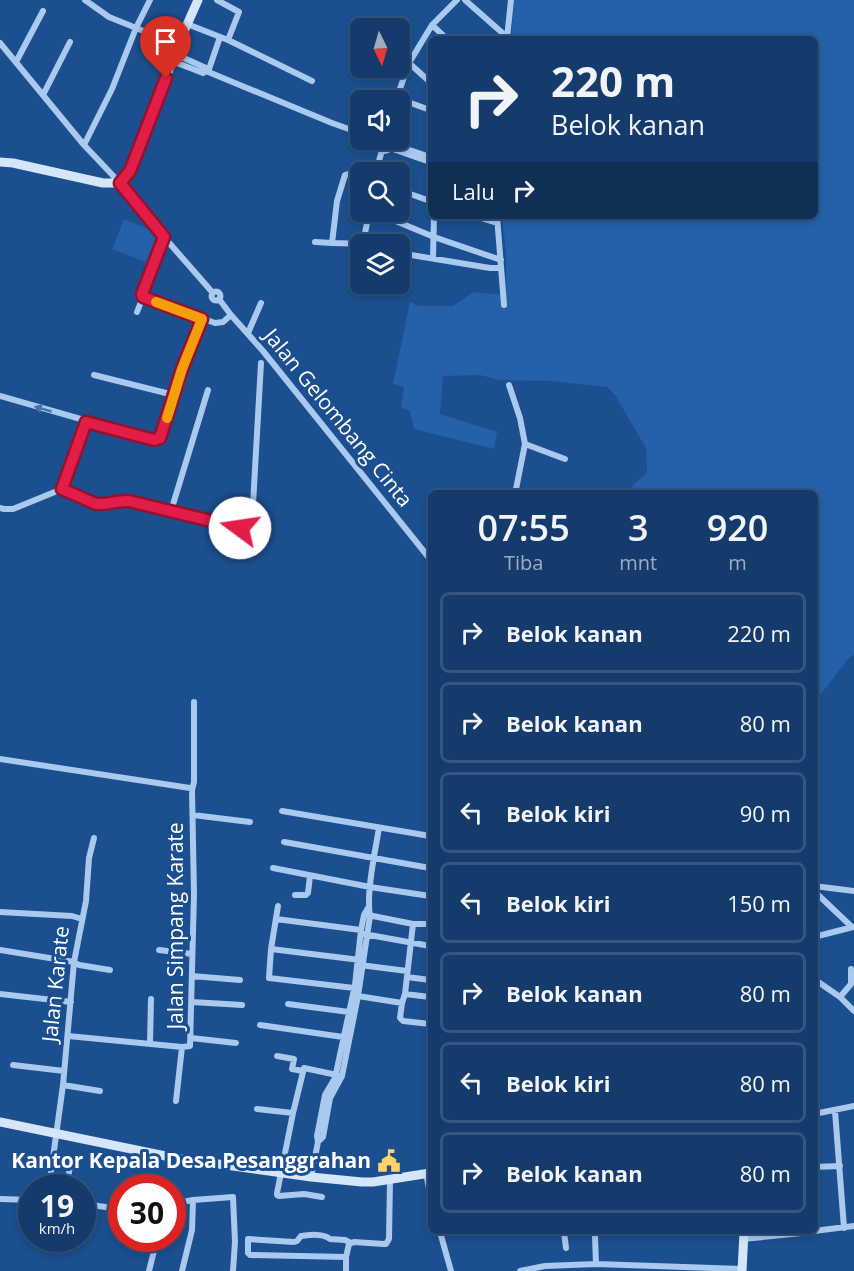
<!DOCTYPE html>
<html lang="id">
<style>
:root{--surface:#143b6b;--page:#214673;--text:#f1f3f6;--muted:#9dadc1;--line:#33557e}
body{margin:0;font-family:"Open Sans",sans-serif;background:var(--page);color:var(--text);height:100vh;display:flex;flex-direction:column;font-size:22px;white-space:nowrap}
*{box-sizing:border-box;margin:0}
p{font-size:20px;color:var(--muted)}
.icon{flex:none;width:33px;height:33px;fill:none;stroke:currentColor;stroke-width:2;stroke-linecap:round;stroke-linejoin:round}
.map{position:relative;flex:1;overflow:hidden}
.panel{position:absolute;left:428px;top:490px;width:390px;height:744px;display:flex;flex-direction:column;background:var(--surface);border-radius:9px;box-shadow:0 3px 9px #0003,0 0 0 2px var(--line)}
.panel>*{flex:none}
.banner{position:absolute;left:428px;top:36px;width:390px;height:183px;border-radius:9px;box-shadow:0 3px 9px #0003,0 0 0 2px var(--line);background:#143b6b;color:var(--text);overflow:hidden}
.needle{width:39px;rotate:175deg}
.buttons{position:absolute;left:350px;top:18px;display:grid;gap:12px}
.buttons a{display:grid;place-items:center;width:60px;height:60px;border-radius:9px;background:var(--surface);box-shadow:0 3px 9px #0003,0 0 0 2px var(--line);font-size:30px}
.speed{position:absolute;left:18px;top:1174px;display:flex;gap:12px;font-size:30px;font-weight:700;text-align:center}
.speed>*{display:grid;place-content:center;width:78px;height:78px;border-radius:50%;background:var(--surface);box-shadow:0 3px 9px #0003,0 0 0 2px var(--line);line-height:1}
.speed small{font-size:15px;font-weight:400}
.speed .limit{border:9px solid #d22;background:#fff;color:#111}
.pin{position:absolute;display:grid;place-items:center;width:51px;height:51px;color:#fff;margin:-62px -26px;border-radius:50% 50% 50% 0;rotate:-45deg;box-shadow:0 0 6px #0007}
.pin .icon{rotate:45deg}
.me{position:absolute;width:66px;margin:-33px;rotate:284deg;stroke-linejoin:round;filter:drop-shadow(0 0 4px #0008)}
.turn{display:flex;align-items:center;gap:21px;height:126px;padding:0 24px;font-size:27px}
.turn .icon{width:78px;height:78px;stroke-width:2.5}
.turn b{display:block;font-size:42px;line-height:51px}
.then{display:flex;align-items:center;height:57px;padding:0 24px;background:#0003;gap:12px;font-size:22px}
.eta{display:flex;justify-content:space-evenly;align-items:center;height:102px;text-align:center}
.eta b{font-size:36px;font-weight:600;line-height:42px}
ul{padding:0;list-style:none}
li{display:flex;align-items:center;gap:18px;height:81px;margin:0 12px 9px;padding:0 12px;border:3px solid var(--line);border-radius:9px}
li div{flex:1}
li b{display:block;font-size:22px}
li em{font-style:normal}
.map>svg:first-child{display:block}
.green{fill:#2461a8}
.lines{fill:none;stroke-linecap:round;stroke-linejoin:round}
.street{stroke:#a9c9ee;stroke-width:6}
.secondary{stroke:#d6e6fa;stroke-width:9}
.oneway{fill:#4674ac}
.route-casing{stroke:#92132f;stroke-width:15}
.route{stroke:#e11d48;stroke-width:10}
.slow{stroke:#f59e0b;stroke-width:10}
.labels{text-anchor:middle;stroke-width:6;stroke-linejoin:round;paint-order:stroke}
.street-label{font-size:21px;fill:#fff;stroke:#1b4f8f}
.poi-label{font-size:21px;font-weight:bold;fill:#fff;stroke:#1b4f8f;text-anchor:end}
</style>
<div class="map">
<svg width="854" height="1271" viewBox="0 0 854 1271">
<rect width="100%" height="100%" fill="#1b4f8f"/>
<path class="green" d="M514,0H854V655L849,658L817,699H814V494L629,493L633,485L647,473L646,448L615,395L607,387L551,381L499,380L480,375L443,376L440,414L497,432L494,449L414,429L410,411L401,407L404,387L393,384L410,302L418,306H453L473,292L506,295V252L502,216H814V39H511Z
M124,219L158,233L146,262L112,249Z"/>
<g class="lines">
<path class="street" d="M85,0L109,17L178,45
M217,0L239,12L228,40
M465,0L507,37
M187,24L228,40L312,81
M432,25L447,39
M507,38L511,0
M0,43L84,145L120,183L164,237L213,293
M175,54L206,68V71
M172,61L203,73L206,71L332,123L360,133
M16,62L43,11
M409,63L430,82
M208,72L220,37
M43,95L70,42
M397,98L430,110
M396,100L409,63L432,25L457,0
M377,140L376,143L378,147L384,151L388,150L391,147L392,140
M392,144L430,157
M84,145L112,89L136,28L150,0
M390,148L430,162
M376,172L382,150
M360,177L348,174L345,175L337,201L332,243L368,244
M399,190L430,201
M374,212L434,237L501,260
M475,216L497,223
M497,216L504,305
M164,237L142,293L143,297L215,323L223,322L231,315
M315,242L332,243
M363,244L369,212
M399,253L490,268H501
M433,258L434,216
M211.5 296a4.5 4.5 0 1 1 9 0a4.5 4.5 0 1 1-9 0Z
M219,299L231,315L263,351L430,559
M137,312L143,297
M248,333L261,303
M94,375L174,395
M509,385L520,418L525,444L515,494
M0,396L154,440L159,439L162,435L178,381L202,319
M525,444L565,459
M62,489L86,422
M0,508L4,509H13L62,489L96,504C107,505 117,500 129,501L240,528H248L252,522L261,363
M171,511L208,390
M0,759L190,788L192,790L194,894L190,1046L182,1047L68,1036
M192,790L194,782V702
M282,811L430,836
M193,815L250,822
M284,842L430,868
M273,868L370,887L430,896
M814,886L854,891
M814,891L852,927
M295,895H306L308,893L310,876
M278,906L271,949L269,978L354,988
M0,912L72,916L82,919
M368,915L413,924H430
M276,919L361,930
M413,924L405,994L402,1003L400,1018L403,1021L430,1024
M364,934L430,946
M814,937L853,927
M271,949L360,960
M0,950L74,962L79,965L110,970
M159,950L192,954
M360,965L407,971
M192,976L240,980
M407,977L430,980
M814,979L840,997L854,1011
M0,994L71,1002
M405,994L430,997
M358,996L402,1003
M840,997L851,984V969
M192,1002L242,1005
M288,1004L349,1012
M260,1025L343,1037
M191,1038L236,1043
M150,1043L151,999
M277,1056L294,1059L292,1069L303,1071
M13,1065L64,1071
M63,1085L100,1091
M176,1101L182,1047
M257,1109L293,1113
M835,1111L844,1228
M814,1114L854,1106
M318,1142L323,1137L330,1098L342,1076L358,996L370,916C366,893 375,852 379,828
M814,1167L840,1166
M51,1172L63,1085L74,962L86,901L89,858L94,838
M426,1174L430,1193
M311,1177L318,1142L317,1136L325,1095L335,1078L355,985L361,930L364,915L368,908
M41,1188L44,1179
M66,1188L71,1161
M322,1197L304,1194L279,1196L277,1195V1193L293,1113L304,1068L337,1075
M0,1199L32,1200
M82,1204L122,1209
M172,1204L193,1200L233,1197L235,1242L233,1271
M814,1231L854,1226
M440,1232L451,1271
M564,1232L566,1248
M743,1239L812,1232
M346,1257L250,1255L248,1253V1239L294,1242L297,1241L301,1236C310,1235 323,1233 330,1239L345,1240L351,1243
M596,1264L595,1236L597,1232H743
M149,1271L157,1239
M182,1271L192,1230L193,1200
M346,1271V1257L349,1244L354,1242L384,1244H386L389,1239L390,1181
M520,1271L545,1266L596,1264L742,1269"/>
<path class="secondary" d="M0,162L13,163L103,183H120L130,171L147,129L178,45L198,0
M0,1122L175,1158L311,1177L362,1182H373L430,1173
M742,1271L744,1232"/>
</g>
<defs><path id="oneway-solid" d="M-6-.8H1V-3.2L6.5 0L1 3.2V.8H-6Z" transform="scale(1.5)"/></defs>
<use class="oneway" href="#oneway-solid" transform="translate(43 409) rotate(-164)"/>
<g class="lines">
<g class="route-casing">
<path id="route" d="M166,78L130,171L120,183L164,237L142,294L143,297L202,319L182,369L160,438L154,440L86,422L62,489L96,504C107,505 117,500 129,501L240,528"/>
</g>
<use href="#route" class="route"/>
<path class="slow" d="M156,302L202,319L182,369L167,418"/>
</g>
<defs>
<g id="civic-bare" transform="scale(1.8)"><path d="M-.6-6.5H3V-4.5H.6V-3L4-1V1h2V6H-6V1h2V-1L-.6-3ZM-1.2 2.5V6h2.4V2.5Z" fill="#ffd166" stroke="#1b4f8f" stroke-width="2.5" paint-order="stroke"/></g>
</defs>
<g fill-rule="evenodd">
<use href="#civic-bare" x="389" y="1161"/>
</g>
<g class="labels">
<g class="street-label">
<text transform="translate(338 418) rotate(51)" y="7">Jalan Gelombang Cinta</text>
<text transform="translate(176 926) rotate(-90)" y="7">Jalan Simpang Karate</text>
<text transform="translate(56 984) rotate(-84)" y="7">Jalan Karate</text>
</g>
<g class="poi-label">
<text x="371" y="1168">Kantor Kepala Desa Pesanggrahan</text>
</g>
</g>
</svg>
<div class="buttons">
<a><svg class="needle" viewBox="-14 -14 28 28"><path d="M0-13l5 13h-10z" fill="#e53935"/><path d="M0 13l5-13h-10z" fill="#9dadc1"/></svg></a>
<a><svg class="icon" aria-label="sound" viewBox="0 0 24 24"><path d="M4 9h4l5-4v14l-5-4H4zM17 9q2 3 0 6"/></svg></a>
<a><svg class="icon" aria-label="search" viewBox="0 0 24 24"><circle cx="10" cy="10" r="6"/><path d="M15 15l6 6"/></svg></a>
<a><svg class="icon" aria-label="layers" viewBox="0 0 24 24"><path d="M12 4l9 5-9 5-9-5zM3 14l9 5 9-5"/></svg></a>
</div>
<div class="speed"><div>19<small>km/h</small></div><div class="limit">30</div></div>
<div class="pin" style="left:166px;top:78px;background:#d93025"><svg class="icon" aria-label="arrive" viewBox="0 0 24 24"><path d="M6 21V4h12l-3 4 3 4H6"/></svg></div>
<svg class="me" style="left:240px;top:528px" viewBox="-20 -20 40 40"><circle r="19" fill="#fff"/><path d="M0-13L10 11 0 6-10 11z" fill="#e11d48"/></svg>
<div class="banner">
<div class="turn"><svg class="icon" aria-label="right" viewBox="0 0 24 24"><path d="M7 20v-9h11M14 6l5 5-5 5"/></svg><div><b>220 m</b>Belok kanan</div></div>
<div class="then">Lalu<svg class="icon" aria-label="right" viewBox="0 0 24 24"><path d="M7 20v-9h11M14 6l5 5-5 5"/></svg></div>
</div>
<section class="panel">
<div class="eta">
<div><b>07:55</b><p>Tiba</p></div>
<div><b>3</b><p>mnt</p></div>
<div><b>920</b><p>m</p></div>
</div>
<ul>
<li><svg class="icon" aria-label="right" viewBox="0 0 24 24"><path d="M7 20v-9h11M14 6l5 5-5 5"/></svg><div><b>Belok kanan</b></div><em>220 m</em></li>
<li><svg class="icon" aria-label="right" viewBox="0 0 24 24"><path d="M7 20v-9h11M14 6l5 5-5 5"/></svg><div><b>Belok kanan</b></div><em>80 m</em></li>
<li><svg class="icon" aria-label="left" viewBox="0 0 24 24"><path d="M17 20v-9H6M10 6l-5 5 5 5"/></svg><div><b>Belok kiri</b></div><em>90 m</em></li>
<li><svg class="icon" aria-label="left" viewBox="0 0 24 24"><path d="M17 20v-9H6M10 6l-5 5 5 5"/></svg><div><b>Belok kiri</b></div><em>150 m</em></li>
<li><svg class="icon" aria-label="right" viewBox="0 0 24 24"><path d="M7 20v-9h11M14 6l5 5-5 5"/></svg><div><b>Belok kanan</b></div><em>80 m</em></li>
<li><svg class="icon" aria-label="left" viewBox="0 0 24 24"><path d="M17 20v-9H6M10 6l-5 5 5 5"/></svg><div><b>Belok kiri</b></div><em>80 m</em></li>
<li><svg class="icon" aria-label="right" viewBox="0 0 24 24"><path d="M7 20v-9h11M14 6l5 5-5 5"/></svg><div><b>Belok kanan</b></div><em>80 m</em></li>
</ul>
</section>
</div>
